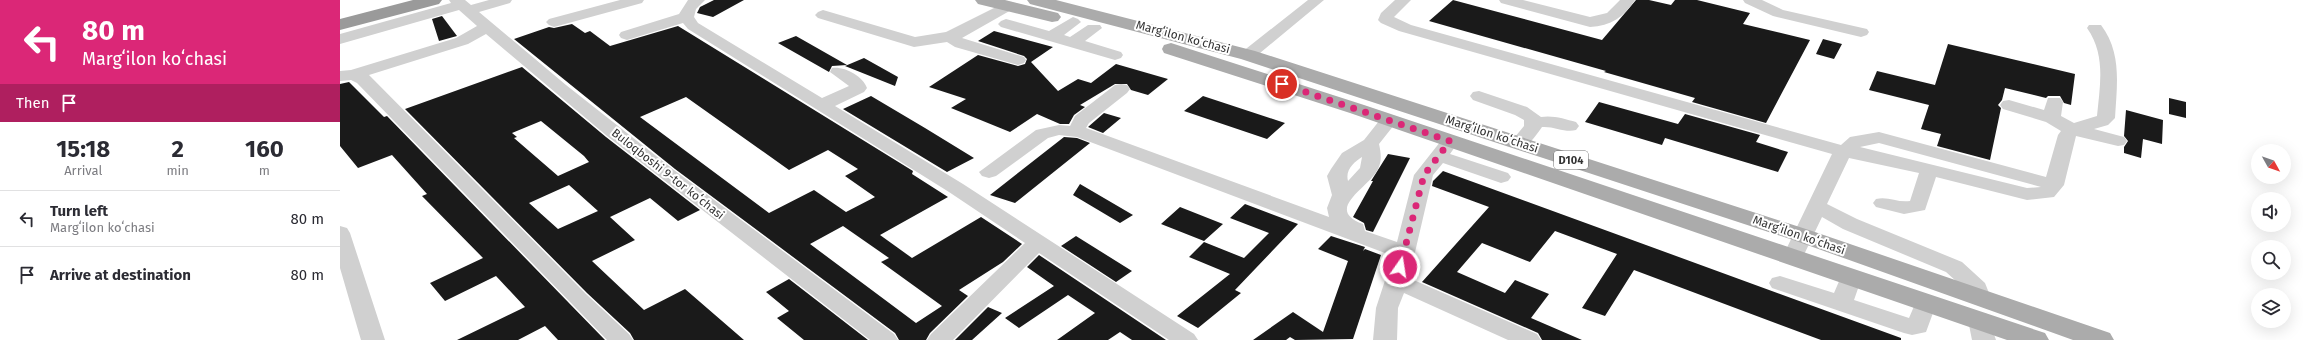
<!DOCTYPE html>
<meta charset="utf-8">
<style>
:root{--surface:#fff;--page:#f7f7f7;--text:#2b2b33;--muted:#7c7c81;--line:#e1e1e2}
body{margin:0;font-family:"Fira Sans",sans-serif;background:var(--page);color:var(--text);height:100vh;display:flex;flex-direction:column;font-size:15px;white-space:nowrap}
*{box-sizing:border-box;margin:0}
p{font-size:13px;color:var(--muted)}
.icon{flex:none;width:22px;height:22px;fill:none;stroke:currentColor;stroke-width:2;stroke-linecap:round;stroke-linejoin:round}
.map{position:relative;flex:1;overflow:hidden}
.side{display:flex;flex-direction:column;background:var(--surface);width:340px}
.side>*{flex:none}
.hud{background:#db2777;color:#fff;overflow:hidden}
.needle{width:26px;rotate:130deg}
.buttons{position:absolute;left:1911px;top:144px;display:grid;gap:8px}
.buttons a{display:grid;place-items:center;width:40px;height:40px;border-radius:50%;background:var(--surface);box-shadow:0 4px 16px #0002;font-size:20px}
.pin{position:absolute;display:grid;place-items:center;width:34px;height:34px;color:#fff;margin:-17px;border:2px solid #fff;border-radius:50%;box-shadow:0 1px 4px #0007}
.me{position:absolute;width:44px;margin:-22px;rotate:13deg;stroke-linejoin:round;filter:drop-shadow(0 0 3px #0008)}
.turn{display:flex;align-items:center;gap:14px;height:84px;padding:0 16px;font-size:18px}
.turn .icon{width:52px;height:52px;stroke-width:2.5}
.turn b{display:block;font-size:28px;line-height:34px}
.then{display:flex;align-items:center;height:38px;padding:0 16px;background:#0003;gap:8px;font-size:15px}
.eta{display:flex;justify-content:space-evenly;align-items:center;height:68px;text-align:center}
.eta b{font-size:24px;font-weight:700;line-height:28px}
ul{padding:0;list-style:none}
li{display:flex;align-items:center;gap:12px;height:56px;padding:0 16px;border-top:1px solid var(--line)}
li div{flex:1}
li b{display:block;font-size:15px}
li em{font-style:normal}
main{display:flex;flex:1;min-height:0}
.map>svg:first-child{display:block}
.building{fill:#1a1a1a;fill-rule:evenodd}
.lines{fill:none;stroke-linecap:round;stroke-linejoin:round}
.minor{fill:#d0d0d0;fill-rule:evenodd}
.major{fill:#ababab;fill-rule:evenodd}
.highway{fill:#9a9a9a;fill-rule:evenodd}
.route{stroke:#db2777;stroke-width:7;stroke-dasharray:0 12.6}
.labels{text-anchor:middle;stroke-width:4;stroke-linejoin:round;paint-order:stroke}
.shield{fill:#fff;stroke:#707070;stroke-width:1}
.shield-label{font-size:11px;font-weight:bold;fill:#333}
.street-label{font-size:12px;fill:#333;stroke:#fff}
</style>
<main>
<section class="side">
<div class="hud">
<div class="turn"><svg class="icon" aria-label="left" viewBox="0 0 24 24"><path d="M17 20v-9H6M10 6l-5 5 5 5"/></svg><div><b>80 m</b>Margʻilon koʻchasi</div></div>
<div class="then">Then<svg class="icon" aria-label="arrive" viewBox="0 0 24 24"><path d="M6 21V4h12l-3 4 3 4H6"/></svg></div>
</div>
<div class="eta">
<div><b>15:18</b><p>Arrival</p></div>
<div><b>2</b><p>min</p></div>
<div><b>160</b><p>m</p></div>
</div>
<ul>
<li><svg class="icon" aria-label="left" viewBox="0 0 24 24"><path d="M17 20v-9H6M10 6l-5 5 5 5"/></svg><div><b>Turn left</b><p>Margʻilon koʻchasi</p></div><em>80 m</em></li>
<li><svg class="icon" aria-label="arrive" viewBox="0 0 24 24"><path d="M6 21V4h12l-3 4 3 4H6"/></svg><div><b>Arrive at destination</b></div><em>80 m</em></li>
</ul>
</section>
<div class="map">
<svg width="1963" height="340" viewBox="0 0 1963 340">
<rect width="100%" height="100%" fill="#fff"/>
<path class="building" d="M374,0H404L373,17L357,13L360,7Z
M1113,0L1262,40L1296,0H1309L1331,5L1335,0H1357L1410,13L1403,24L1470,40L1426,123L1352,102L1355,98L1264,72L1266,71L1089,21Z
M102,16L117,36L99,41L92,19Z
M232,24L245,33L250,31L270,46L338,26L573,171L572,174L608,197L540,235L572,258L641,217L682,244L663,262L619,290L628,296L590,333L586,340H559L555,333L335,169L174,39L209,27L214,28ZM346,97L449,170L488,150L518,169L505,176L535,197L506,212L474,190L429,213L300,117ZM503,226L549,258L541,262L602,306L576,323L470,244Z
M654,31L713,47L691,62L718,91L738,79L751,83L776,64L828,79L808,95L791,90L787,84H775L740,105L745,107L734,115L729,124H720L697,114L670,132L611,108L626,99L589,87L638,55L678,66L685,64L687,59L684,56L638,41Z
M456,36L507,65L492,66L489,72L438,43Z
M1483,39L1502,44L1494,59L1476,54Z
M1608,44L1735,74L1731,105L1724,103L1720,96H1708L1706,98L1665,88L1662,100L1658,105L1661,108L1650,160L1597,146L1601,134L1581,129L1589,105L1529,90L1537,71L1595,85Z
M524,58L558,77L555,86L505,66Z
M182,67L266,137L360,210L338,221L310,198L270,217L295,240L252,261L304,310L345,289L404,340H294L290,333L247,293L65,109ZM201,121L244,156L249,162L218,176L174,138L177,137L172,133ZM229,185L258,211L218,229L189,203Z
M9,82L44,117L47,116L265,340H218L205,326L178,340H117L185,307L156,276L105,301L90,283L143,258L82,196L87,194L52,155L18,168L0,146V84Z
M531,96L585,128L634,158L607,172L503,109Z
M863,96L945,123L927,139L844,111Z
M1829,98L1846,102V118L1829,114Z
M1259,102L1338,124L1345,114L1420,135L1416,142L1448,152L1438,172L1325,138L1322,145L1245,122Z
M1786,110L1823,120L1822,144L1803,139L1801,158L1784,153V147L1788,141L1784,136Z
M764,113L781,118L763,133L748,127Z
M724,137L737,138L750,143L675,203L650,195Z
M1048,154L1070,158L1033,232L1026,230L1024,223L1013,217L1033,181H1031Z
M1103,171L1561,338V340H1481L1294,270L1265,316L1242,308L1277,254L1215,231L1190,262L1142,243L1117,272L1165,293L1175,280L1209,294L1191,318L1242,340H1202L1198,333L1082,282L1149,207L1092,186L1093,181Z
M740,184L793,215L780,223L733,195Z
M905,204L958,224L895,290L901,293L858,328L837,316L890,274L849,257L864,242L904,258L929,233L890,218Z
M840,207L883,224L864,241L821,224Z
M736,236L792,271L776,282L721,246Z
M991,236L1025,247L1023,251L1025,249L1041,255L1013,339L955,340L950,337L946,340H913L953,312L983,332L1008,261L978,249Z
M699,255L826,340H792L780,332L768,340H717L755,313L728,295L679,328L665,318L714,286L687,267Z
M449,279L528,340H464L437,318L449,311L426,292Z
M648,307L662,313L632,340H615Z"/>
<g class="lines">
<path class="minor" d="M109,0H125L131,5L149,0H172L170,3L139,12L226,85L334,170L554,334L558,340H530L267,136L146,34L128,44L29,75L246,294L289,334L293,340H267L17,83L11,80L0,81V71L11,70L116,38L137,26L119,10L0,44V34L111,3Z
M280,0H304L302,3L214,27L209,25L206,22L209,19Z
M348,0H365L356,9L354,17L358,23L482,98L509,86L490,72L492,68C504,66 523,76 527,88L524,92L495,106L623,184L854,334L858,340H829L699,253L613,340H587L591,334L685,243L609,192L348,29L343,23L287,40L281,38L279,35L281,32L339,14Z
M968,0H984L914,58H902L900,55L902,52Z
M1055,0H1071L1054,17L1071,25L1501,145L1510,137L1539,132L1706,177L1718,135L1721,131L1706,122L1663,109L1660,105L1663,101L1669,100L1704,110L1708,98H1720L1723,102L1721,116L1734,123L1757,116C1760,85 1766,55 1747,28L1749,25H1761C1782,53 1777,84 1775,118L1768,125L1754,129L1784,137L1787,141L1784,145L1778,146L1736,136L1724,185L1714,197L1687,200L1596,177L1585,210L1564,214L1536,207L1533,203L1536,199C1548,196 1558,203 1570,201L1579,173L1509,158L1487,204L1517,219L1622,262L1645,283L1651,298L1648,303L1640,306L1632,303L1627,291L1606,272L1503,229L1482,217L1460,263L1453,265L1446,263L1442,258L1492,154L1059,31L1041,23L1038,20L1041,13ZM1539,143L1701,187L1687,188L1520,147Z
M1159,0H1183L1250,17L1267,13L1280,0H1295C1284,17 1271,26 1250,27L1161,3Z
M1403,0H1422L1443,10L1527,29L1529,32L1527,35L1521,37L1433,16L1405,3Z
M668,1L676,6L673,9L622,38L684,57L686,60L684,63L678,65L615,47L607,42L574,47L478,18L475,15L478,12L483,10L575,37L606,32Z
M733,17L738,19L741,22L724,35L730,37L748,25H760L762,28L745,41L781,52L783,55L781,58L775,60L661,27L658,24L661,21L666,19L709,31Z
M781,84L787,85L790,89L787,93L749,123L746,128L989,217L987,208L992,195L987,176L991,169L1002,153L1024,140L1043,116H1055L1058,120L1039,144C1041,153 1042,161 1038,169C1029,188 983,209 1023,224L1025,231L1057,242L1074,175L1104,137H1116L1119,141L1110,154L1168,173L1171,177L1168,181L1161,183L1103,163L1093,175L1069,278L1197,334L1201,340H1168L1064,293L1058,308L1057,340H1033L1036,308L1053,256L737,137L719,135L708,138L656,176L649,178L642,176L639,172L696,130L719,125L730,126L735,116L775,85ZM1022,157L1020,168L1008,181C1005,170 1014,162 1022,157Z
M1139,91L1187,107L1201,117C1213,115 1225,119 1236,122L1239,126L1236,130C1225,133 1214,126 1202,127C1194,138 1187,150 1173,147L1170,143L1184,126V120L1175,115L1133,100L1130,96L1133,92Z
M0,226L7,228L10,233L45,340H21L0,268Z
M1511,270L1519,272L1522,277L1514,300L1569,318L1578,297L1586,294L1594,297L1597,302L1586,332L1572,335L1564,333L1432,288L1429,283L1432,278L1440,276L1494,293L1503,272Z
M1639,312L1647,314L1656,340H1632L1628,320L1631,314Z"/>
<path class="major" d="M635,0H665L718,13L721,17L718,21L712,22L638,4Z
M687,0H716L915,51L1472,231L1770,333L1774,340H1733L1456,241L901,59L690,4Z
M831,43L1024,105L1705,333L1709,340H1667L1010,113L824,53L822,49L824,45Z"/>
<path class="highway" d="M73,0H102L99,4L0,30V19Z"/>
</g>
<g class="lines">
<path class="route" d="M942,84L1110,141L1084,175L1060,267"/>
</g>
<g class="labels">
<rect class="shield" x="1214" y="151" width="34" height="18" rx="3"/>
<g class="shield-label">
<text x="1231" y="164">D104</text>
</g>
<g class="street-label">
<text transform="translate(843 37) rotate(15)" y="4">Margʻilon koʻchasi</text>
<text transform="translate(1152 134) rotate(18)" y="4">Margʻilon koʻchasi</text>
<text transform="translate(328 174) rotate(38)" y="4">Buloqboshi 9-tor koʻchasi</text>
<text transform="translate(1459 235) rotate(19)" y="4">Margʻilon koʻchasi</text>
</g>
</g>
</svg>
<div class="buttons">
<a><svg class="needle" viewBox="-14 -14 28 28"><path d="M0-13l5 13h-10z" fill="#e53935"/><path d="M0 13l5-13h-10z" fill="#7c7c81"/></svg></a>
<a><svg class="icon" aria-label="sound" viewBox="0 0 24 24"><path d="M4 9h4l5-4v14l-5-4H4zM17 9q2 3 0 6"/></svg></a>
<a><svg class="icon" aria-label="search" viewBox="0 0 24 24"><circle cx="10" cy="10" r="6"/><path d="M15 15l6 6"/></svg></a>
<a><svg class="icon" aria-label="layers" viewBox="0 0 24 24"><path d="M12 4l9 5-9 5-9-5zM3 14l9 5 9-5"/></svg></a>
</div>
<div class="pin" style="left:942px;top:84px;background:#d93025"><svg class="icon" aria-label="arrive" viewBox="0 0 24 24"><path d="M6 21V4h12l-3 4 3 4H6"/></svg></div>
<svg class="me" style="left:1060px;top:267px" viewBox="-20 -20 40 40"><circle r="17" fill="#db2777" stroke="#fff" stroke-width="3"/><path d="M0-11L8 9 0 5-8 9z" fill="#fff"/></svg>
</div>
</main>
